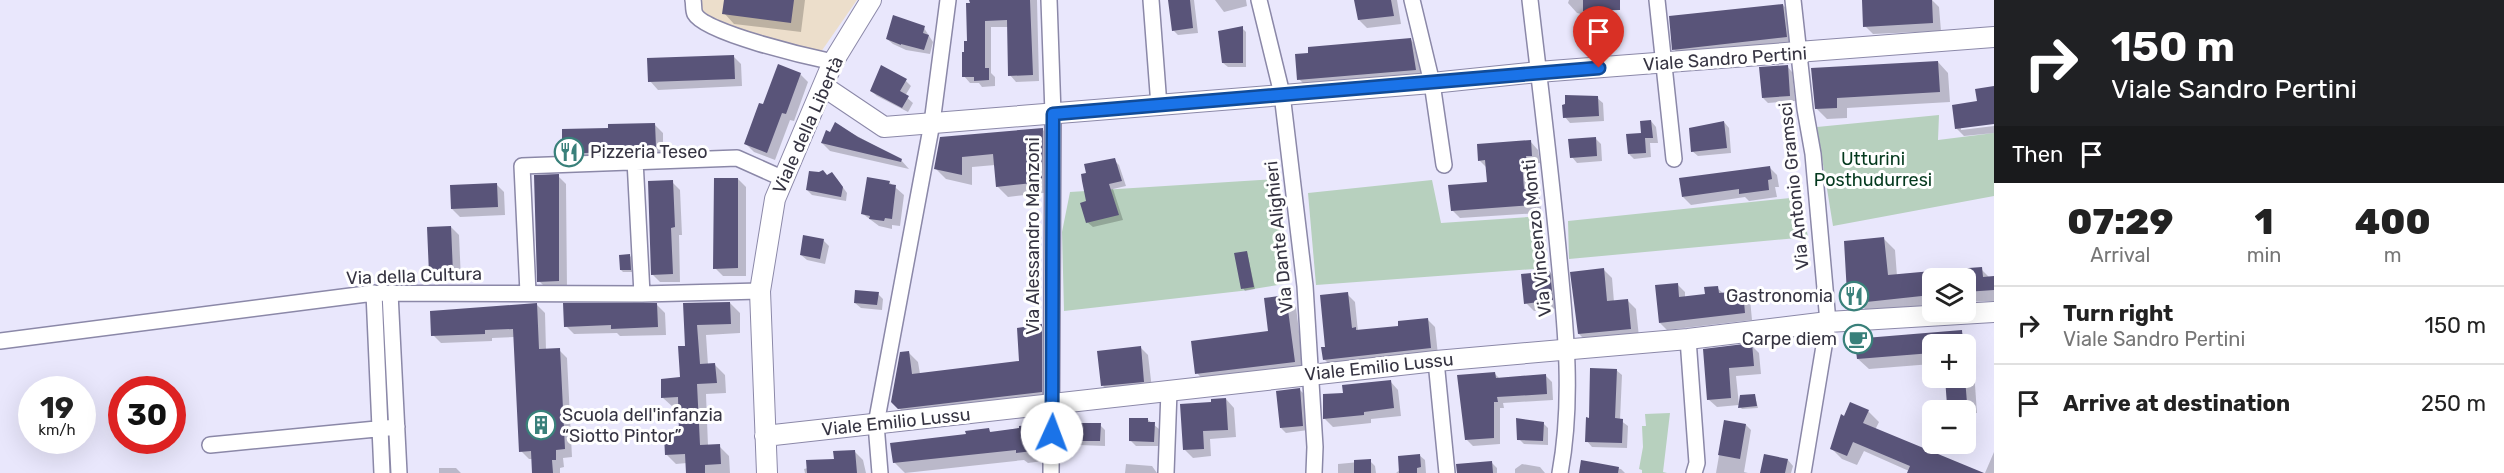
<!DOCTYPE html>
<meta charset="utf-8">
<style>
:root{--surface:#fff;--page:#f2f2f2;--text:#222;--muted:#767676;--line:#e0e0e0}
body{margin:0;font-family:Rubik,sans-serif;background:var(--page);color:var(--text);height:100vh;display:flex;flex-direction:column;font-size:22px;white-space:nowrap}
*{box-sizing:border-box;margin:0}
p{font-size:20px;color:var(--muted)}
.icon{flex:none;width:33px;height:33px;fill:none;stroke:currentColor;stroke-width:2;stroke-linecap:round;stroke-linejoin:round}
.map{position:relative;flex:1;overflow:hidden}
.details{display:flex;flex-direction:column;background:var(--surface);width:510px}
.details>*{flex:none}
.guide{background:#202124;color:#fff;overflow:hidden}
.fabs{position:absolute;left:1922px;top:268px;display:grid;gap:12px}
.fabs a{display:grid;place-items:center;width:54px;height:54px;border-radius:9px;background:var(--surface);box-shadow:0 6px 24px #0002;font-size:30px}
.speed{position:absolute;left:18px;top:376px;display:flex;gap:12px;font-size:30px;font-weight:700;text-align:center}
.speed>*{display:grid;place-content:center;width:78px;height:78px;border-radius:50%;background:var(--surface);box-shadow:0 6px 24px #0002;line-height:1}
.speed small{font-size:15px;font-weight:400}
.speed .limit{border:9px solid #d22;background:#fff;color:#111}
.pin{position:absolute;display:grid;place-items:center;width:51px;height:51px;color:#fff;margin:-62px -26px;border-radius:50% 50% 50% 0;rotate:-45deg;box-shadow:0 0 6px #0007}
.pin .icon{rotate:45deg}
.me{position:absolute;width:66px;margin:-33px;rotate:2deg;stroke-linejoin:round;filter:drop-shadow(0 0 4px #0008)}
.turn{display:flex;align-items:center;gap:21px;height:126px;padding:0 18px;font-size:27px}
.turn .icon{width:78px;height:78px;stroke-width:2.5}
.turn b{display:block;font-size:42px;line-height:51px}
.then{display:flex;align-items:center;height:57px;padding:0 18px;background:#0003;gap:12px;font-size:22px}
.eta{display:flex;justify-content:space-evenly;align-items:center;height:102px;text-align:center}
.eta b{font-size:36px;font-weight:800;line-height:42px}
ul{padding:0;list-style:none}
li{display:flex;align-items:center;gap:18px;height:78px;padding:0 18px;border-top:2px solid var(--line)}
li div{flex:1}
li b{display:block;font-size:22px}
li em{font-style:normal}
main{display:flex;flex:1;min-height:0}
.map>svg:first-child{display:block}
.commercial{fill:#ecdecb}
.green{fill:#b7d0be}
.shadow{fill:#0003}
.building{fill:#595479}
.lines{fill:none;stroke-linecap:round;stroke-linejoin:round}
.minor-casing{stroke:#8b88a8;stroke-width:18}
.tertiary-casing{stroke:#8b88a8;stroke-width:22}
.minor{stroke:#fff;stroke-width:15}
.tertiary{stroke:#fff;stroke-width:20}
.route-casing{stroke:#114b97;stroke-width:15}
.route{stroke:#1a73e8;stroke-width:10}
.labels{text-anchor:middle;stroke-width:6;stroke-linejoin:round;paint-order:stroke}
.street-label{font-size:18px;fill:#363442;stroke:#fff}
.poi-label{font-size:18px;fill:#363442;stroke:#fff;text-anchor:start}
.park-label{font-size:18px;fill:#04391e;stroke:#fff}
</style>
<main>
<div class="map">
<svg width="1994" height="473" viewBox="0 0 1994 473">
<rect width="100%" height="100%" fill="#e9e7fc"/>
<path class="commercial" d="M694,0H857L816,59L718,28L699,13Z"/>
<path class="green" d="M1939,115L1938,140L1994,133V196L1833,226L1817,127Z
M1274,179L1291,283L1241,291L1064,311L1062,232L1070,192Z
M1432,180L1441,223L1543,216L1548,268L1316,285L1308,193Z
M1800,197L1808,237L1569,259L1568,221Z
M1670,413L1663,472L1667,473H1642V470L1639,469L1643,447L1642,426H1646L1645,414Z"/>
<path class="shadow" d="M725,0H805L801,32L734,24L724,13Z
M971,0H1037L1039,81L1016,82L1010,75L1008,27H991V73L995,77V86L982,87L979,83H970L964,76Z
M1169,0H1194L1198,33L1178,35L1173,30Z
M1215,0H1246L1247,6L1224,12Z
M1356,0H1397L1401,24L1367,28L1359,20Z
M1569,0H1597L1606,15L1590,16L1577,13L1568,3Z
M1863,0H1932L1939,7L1941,31L1873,34L1865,26Z
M1783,5L1793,16L1797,47L1684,60L1674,49Z
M924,28L933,42L930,54L906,50L893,44L887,39Z
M1242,28L1246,32V67H1228L1223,63Z
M1411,40L1421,50L1426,80L1310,90L1299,79Z
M733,56L741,64L742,86L658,90L650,81Z
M1938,62L1948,73L1950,102L1847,108V118L1827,119L1816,108L1813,70Z
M1787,66L1792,72L1795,101L1768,103L1763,98Z
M800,74L808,82L794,121L790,120L775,160L754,152L746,144L764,106Z
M906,81L911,86L905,96L913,103L908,112L877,96L871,91Z
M1994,88V123L1961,127V130L1994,126V133L1964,136L1956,128Z
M1597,98L1603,103L1604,121L1570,123L1565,117Z
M1651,121L1656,127L1658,143H1650L1651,157L1634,159L1629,154Z
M1724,122L1729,128L1731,153L1698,156L1692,151Z
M654,124L663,133V155L572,161L564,153L610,129Z
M835,124L901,160L909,169L830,151L822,143L831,134Z
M1043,130L1053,140L1052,192L1008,197L997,186L995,165L972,167V185L946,179L936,169L941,138Z
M1595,138L1601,144L1602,161L1577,163L1572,157Z
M1530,141L1538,150L1540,163L1534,164V169H1529L1531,190L1540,198L1541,210H1538V213L1460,218L1452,210L1489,183L1487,168L1479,160Z
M1114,160L1119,165L1126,186L1113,189L1123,220L1093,227L1087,222L1088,202Z
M1769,167L1777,175L1779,187H1775L1777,197L1749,201L1745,197L1691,205L1683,197Z
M558,176L566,184L567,289H547L539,281Z
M828,177L837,179L847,193L846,201L812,195L807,190Z
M738,179L746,187V276H723L715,268Z
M672,182L680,190L682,235H679L680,282H660L652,274Z
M889,182L904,195L900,226L892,225V229L879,226L863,214Z
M496,184L504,192L505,215L460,217L452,209Z
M451,227L459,235L461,280L438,281L430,273Z
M1884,239L1895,250L1897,276L1981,269L1990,278H1994V301L1965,302V279H1932V305L1869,313L1849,293Z
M823,240L829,246L825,264L807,260L801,255Z
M1247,252L1255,289L1245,291L1243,288Z
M630,256L632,258L633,272H623L621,270Z
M1604,270L1612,278L1614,302L1628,301L1636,309L1639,337L1587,342L1579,334Z
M1550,272L1558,281L1560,308L1534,311L1526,303Z
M1678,285L1685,292V298L1706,296L1717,288L1724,294L1743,292L1750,299L1752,320L1667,330L1660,323Z
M878,294L883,299L882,310L861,308L855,303Z
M1347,294L1355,302L1358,332L1400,327L1427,319L1435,327L1438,355L1332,367L1324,359Z
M1286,297L1296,307L1304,372L1207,384L1197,373L1269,332Z
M730,303L740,313V333L706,335L708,365H715L725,375L726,393L706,394L708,446H719L729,456L730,473H687V463L676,464L666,454L681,435L680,407H673L663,398L682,379L686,348L685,304Z
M537,305L545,313L546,350H559L567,358L572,457L563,458L564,467L560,468V473H534L533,459H529L521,451L514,337L492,338V341L441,343L433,335Z
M657,305L665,313L666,335L620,336L617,333L574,334L566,326Z
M1042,326L1051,335V401L909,418L892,401L909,353L918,362L920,374L1021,362Z
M1961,332L1972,343L1977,413L1965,414V411H1956L1949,404L1947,378H1965V345H1932V364L1869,369L1858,359L1856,351Z
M1751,345L1759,353L1761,374L1736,376L1739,405L1717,407L1708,399L1705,351Z
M1140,347L1148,355L1152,389L1111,394L1103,386Z
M1616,370L1622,375L1620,420L1628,426L1627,448L1592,447L1587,441L1590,419Z
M1495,374L1500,379L1545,375L1552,382L1553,400L1503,403L1504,408H1500V444L1473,446L1466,439Z
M1390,381L1398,390L1401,416L1371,419V423L1333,427L1324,418L1344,394Z
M1300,390L1305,395L1308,430L1286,433L1281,428Z
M1755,396L1758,408L1742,409L1740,407Z
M1226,399L1234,408L1236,437L1210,439L1211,456L1193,458L1185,450L1212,403Z
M1868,411L1879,422L1875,430L1980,473H1908L1909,471L1864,451L1857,465L1842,459L1831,448Z
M1147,419L1159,429V446H1136L1131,441Z
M1725,421L1746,425L1751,430L1744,472L1748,473H1716Z
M1543,423L1548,428V445L1524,444L1519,439Z
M1041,424L1052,435L1051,460L1028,463L1024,460L905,473L894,462L988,430L992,433Z
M1100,425L1105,430V446L1079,445L1074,440Z
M855,452L863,460L866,473H805L804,469L835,461Z
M1994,452V473H1985Z
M1419,455L1425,460L1426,473H1396Z
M1788,460L1793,466L1791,473H1761Z
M1370,461L1375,466L1376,473H1338V464Z
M1582,462L1621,469L1625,473H1581Z
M1492,463L1497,468V473H1470Z
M1126,464L1152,466L1157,473H1125Z
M1522,464L1540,467L1545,473H1515V469Z
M439,468H456L461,473H439Z"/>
<path class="building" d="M724,0H794L791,23L722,14Z
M969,0H1030L1033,75L1008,76L1007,20L985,21V68H989V80L974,81V77H962V52H964V41H967L966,3H970Z
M1168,0H1190L1193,28L1172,31Z
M1354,0H1391L1394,16L1358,20Z
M1583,0H1620V10L1583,11Z
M1862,0H1932L1933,23L1863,27Z
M1783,4L1787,37L1672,50L1669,16Z
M893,15L925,26L923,33L929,35L924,50L901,44V45L886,39Z
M1243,26V63H1222L1218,31Z
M1411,38L1416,70L1297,80L1295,54L1308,53V47Z
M734,55L735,79L648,82L647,58Z
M1938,61L1940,92L1837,98V108L1815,109L1811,68Z
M778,64L801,73L786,114L782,113L767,153L744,144L759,103L763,104Z
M881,65L907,79L900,91L909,96L902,108L870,91Z
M1788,65L1790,96L1762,98L1759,67Z
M1994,86V124L1955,129L1952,105L1977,101L1975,89Z
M1565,95L1598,96L1599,116L1563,118L1562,105L1565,104Z
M1651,120L1653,138H1645L1646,153L1628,154L1626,134L1641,133L1640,121Z
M1724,121L1727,148L1691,152L1689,128Z
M835,122L858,137L902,159L901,162L821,143L826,130L830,132Z
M655,123L656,147L609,149V152L562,154V129L608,128V124Z
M1043,128L1042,182L996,187L993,154L962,157V175L934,169L940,137Z
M1596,137L1597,156L1570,158L1568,139Z
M1531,140L1532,156H1526L1527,161L1522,162L1524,189L1533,188L1534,203H1531V205L1451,211L1448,185L1487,182L1485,160L1478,161L1477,144Z
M1115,158L1122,181L1109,184L1119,215L1086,223L1080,203L1086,201L1082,181L1081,174L1086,173L1084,164Z
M1770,166L1772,179L1768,180L1769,190L1739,194V189L1682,197L1679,178Z
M823,170L827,175L832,172L843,187L841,197L806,190L809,171L819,172Z
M559,174V281L537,282L534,175Z
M867,177L890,181L889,184L896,185L892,219L885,218L884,221L869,219L870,216L861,214Z
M714,178H738V268L713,269Z
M673,180L675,227L671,228L673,274L651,275L648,181Z
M497,183L498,207L451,209L450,185Z
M451,226L453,273L429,274L427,227Z
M803,235L824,239L820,259L800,255Z
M1884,237L1888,275L1932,271L1931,295L1857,303L1856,293L1847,294L1844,241Z
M1247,251L1254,287L1241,289L1234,253Z
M630,254L631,270H620L619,255Z
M1982,267L1983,277L1994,276V290L1965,292V279H1943L1942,270Z
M1604,268L1607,301L1628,299L1631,329L1578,334L1570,272Z
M1550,271L1553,300L1524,304L1521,274Z
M1678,283L1679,297L1705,294L1704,287L1718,286L1719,293L1743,291L1745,313L1659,323L1655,285Z
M855,290L879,292L877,305L854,303Z
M1348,292L1352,328L1356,327V330L1398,326V321L1428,318L1431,348L1323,360L1321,347H1325L1320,295Z
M1286,295L1295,362L1195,374L1191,341L1268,331L1264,298Z
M730,302L731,324L697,325L700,364L715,363L717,383L697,384L700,445L720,444L721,464L705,465V473H686L685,454L665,455L664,435L679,434L678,397L661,398V379L680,377L678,346H685L683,303Z
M537,303L539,349L560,348L565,449L556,450V460H552L553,473H532L531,451L519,452L513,329L485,330V334L431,336L430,311Z
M563,303H657L658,327L611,329V325L564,327Z
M1042,324V392L898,409L891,402L900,352L909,351L912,374L1019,361L1017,328Z
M1962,330L1963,345H1932V353L1857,359L1856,351L1854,352L1853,339Z
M1752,343L1754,366L1729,368L1731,398L1707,400L1703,349Z
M1141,346L1144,382L1101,386L1097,351Z
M1590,368L1617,369L1615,418L1623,419L1622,443L1585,442L1586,417L1589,418Z
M1495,372L1496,378L1546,374L1547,394L1497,397L1498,402H1494V438L1465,440L1457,375Z
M1945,378H1965L1967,403L1947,405Z
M1391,380L1394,408L1364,412V415L1323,419V394L1343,393L1342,385Z
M1300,388L1303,426L1280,428L1276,391Z
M1755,394L1757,406L1738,408L1740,395Z
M1226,398L1228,430L1203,431L1204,449L1183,450L1180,404L1211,402V399Z
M1850,402L1869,410L1863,423L1984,473H1907L1910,466L1853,442L1847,456L1830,449L1841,414L1844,416Z
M1129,418H1148V422H1155L1154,442L1129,441Z
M1516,418L1544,422L1543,441L1517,440Z
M1724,420L1746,424L1740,459L1718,455Z
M1042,423L1041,450L1016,453V450L893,463L890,443L966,434L965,431L989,428L990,432L1019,428V426Z
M1073,423H1101L1100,441H1072Z
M855,450L857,473H807L806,460L834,459L833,451Z
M1420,454L1421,467L1417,468V473H1399L1398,456Z
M1764,454L1788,459L1785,473H1760Z
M1371,459V473H1354V460Z
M1581,460L1619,467L1618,473H1579Z
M1492,461L1493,473H1457L1456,464Z"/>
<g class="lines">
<g class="minor-casing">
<path id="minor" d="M693,0C694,4 693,10 695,14C705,33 809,57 833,62
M1049,0L1053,114L1051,473
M1151,0L1159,106
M1259,0L1282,94L1305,286L1315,447L1314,473
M1412,0L1432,83L1444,165
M1530,0C1540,86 1551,172 1559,259C1566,330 1573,402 1560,473
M1657,0L1674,159
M1793,0L1805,109L1813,154L1828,322L1803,473
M635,160L642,294
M374,293L382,473
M390,293L399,473
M528,293L522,166L737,158L784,179
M1688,339L1697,463L1694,473
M0,341L374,293L642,294L760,291
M1436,361L1447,473
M210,445L397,427
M880,473L876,424L932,123L948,0
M1166,473L1169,391"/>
</g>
<g class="tertiary-casing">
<path id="tertiary" d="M823,86L884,127L1432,83L1538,72L1994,37
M765,436L1436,361L1688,339L1828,322L1994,312
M767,473L760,291L775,199L833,62L871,0"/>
</g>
<use href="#minor" class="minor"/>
<use href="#tertiary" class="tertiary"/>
</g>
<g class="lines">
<g class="route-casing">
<path id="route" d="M1052,433L1053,114L1599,68"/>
</g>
<use href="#route" class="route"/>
</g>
<defs>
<g id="restaurant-ring" transform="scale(1.5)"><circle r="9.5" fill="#fff" stroke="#39807a" stroke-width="1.5"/><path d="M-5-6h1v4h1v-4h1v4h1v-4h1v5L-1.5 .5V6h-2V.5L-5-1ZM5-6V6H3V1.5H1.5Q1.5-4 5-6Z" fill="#39807a"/></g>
<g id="cafe-ring" transform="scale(1.5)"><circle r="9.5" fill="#fff" stroke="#39807a" stroke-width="1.5"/><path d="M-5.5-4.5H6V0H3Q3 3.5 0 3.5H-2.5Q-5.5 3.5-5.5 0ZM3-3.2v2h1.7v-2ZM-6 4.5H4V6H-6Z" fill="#39807a"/></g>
<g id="building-ring" transform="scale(1.5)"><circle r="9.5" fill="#fff" stroke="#39807a" stroke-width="1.5"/><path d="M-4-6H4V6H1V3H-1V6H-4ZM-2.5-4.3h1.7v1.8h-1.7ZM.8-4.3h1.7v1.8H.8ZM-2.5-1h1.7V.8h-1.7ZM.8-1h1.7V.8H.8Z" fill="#39807a"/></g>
</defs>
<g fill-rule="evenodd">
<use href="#restaurant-ring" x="569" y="152"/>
<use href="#restaurant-ring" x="1854" y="296"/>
<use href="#cafe-ring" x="1858" y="339"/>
<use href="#building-ring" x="541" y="425"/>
</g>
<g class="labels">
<g class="street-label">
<text transform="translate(1725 59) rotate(-4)" y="6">Viale Sandro Pertini</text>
<text transform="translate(808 125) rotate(-66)" y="6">Viale della Libertà</text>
<text transform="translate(1794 186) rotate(-96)" y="6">Via Antonio Gramsci</text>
<text transform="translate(1033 236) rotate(-90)" y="6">Via Alessandro Manzoni</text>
<text transform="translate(1279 237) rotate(-96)" y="6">Via Dante Alighieri</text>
<text transform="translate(1537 238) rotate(-96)" y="6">Via Vincenzo Monti</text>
<text transform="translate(414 276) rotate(-2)" y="6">Via della Cultura</text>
<text transform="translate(1379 367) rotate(-6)" y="6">Viale Emilio Lussu</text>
<text transform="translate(896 422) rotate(-6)" y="6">Viale Emilio Lussu</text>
</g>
<g class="poi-label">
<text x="590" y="158">Pizzeria Teseo</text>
<text x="1833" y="302" text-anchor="end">Gastronomia</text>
<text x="1837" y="345" text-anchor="end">Carpe diem</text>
<text x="562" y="421">Scuola dell'infanzia<tspan x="562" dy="21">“Siotto Pintor”</tspan></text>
</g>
<g class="park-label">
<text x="1873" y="165">Utturini<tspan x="1873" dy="21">Posthudurresi</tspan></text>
</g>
</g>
</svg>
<div class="fabs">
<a><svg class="icon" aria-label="layers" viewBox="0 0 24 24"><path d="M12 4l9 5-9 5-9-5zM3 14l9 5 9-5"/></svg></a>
<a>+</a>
<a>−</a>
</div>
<div class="speed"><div>19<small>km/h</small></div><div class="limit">30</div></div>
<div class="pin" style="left:1599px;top:68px;background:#d93025"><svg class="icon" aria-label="arrive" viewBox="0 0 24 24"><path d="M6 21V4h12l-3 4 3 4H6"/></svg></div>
<svg class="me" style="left:1052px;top:433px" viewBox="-20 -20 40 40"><circle r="19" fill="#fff"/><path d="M0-13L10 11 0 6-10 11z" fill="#1a73e8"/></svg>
</div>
<section class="details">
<div class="guide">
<div class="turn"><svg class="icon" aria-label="right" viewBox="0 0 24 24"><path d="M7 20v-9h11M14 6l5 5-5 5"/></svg><div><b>150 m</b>Viale Sandro Pertini</div></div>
<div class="then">Then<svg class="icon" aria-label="arrive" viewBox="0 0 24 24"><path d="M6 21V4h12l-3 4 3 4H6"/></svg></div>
</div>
<div class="eta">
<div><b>07:29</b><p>Arrival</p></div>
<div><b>1</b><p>min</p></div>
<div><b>400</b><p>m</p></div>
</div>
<ul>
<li><svg class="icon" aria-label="right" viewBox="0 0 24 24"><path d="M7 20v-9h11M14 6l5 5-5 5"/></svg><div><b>Turn right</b><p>Viale Sandro Pertini</p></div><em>150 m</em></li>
<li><svg class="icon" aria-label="arrive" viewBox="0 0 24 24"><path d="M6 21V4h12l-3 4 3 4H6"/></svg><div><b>Arrive at destination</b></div><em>250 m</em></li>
</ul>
</section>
</main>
